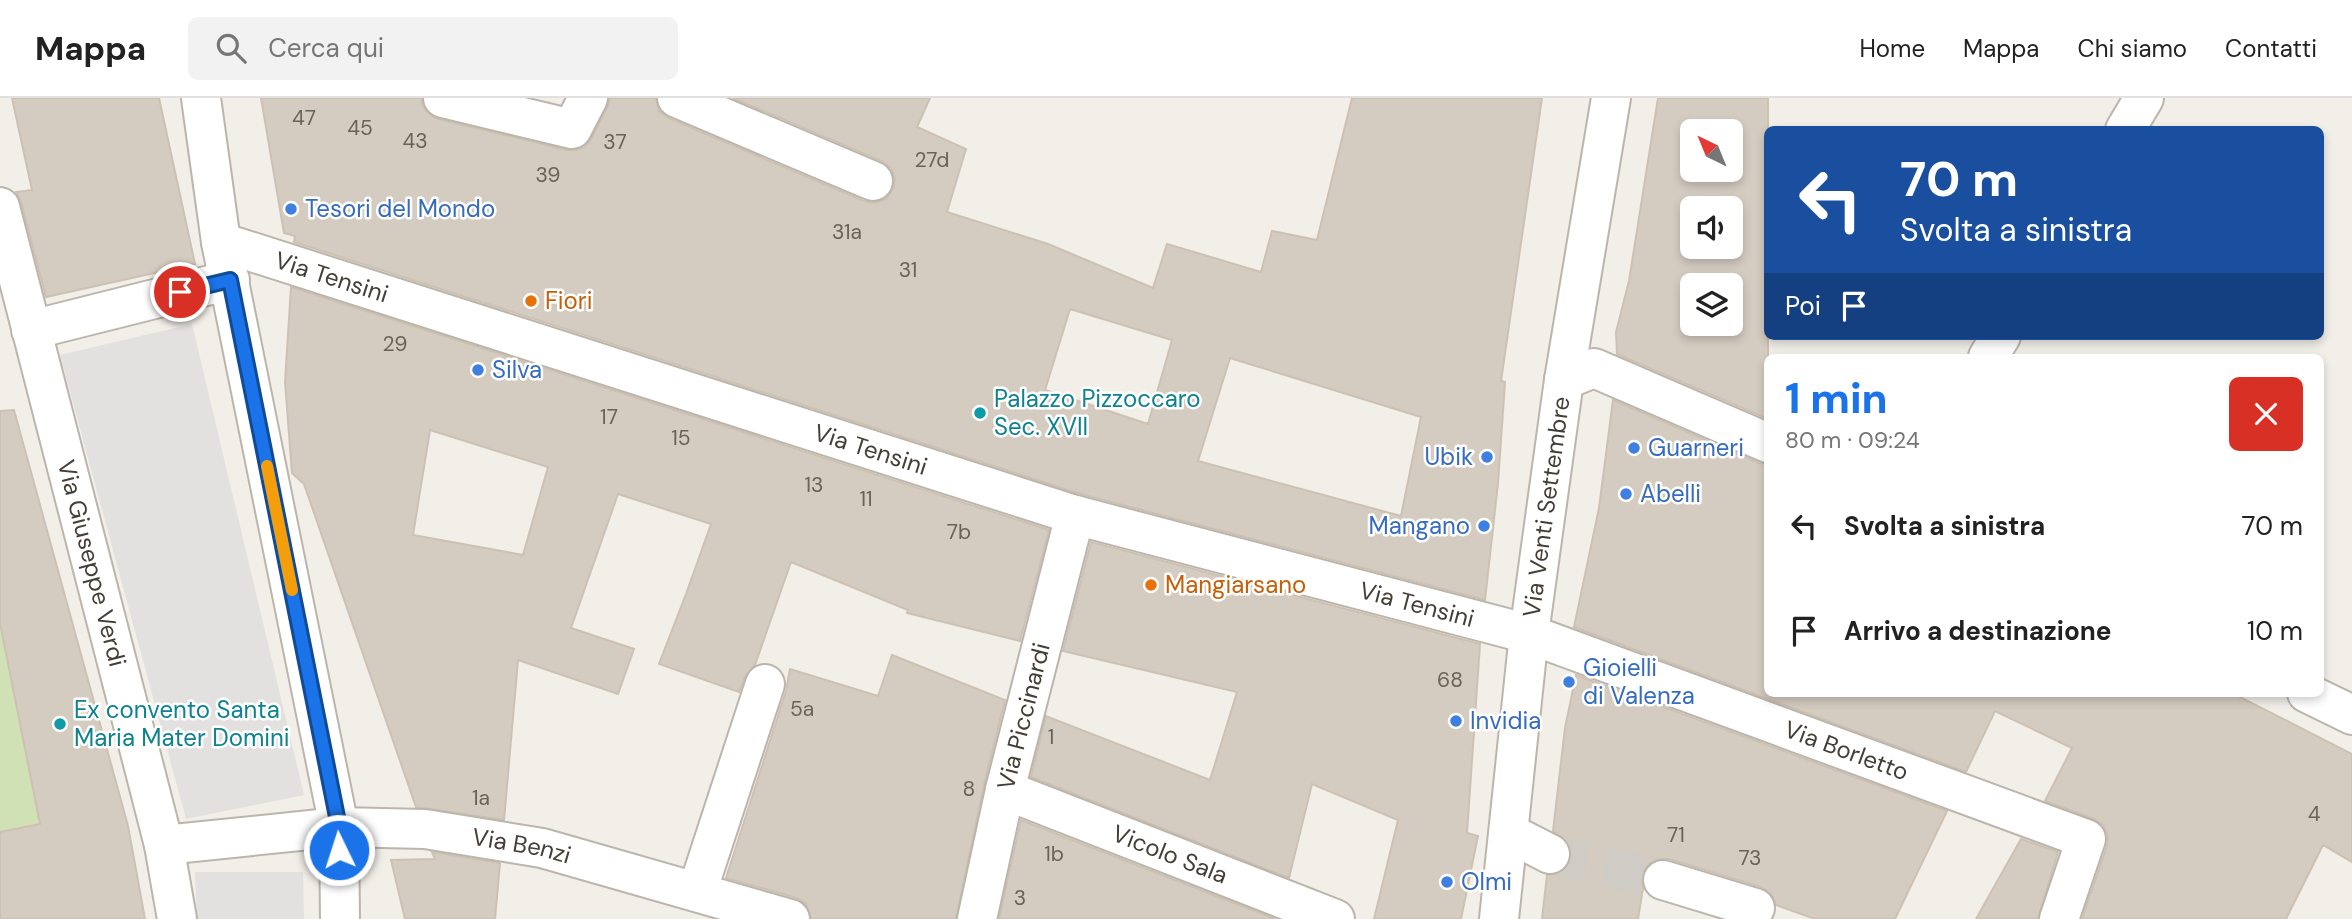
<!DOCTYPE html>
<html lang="it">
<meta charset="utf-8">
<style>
:root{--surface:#fff;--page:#f2f2f2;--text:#222;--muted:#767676;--line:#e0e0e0;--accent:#1a73e8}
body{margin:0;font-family:"DM Sans",sans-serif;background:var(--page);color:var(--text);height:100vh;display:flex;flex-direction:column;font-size:26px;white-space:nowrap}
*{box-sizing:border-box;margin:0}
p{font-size:23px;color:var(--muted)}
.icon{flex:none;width:38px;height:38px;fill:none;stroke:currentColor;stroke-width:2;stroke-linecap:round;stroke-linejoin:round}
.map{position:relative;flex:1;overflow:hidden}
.details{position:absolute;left:1764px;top:256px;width:560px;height:343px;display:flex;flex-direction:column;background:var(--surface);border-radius:10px;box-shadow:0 4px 10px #0003}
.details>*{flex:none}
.banner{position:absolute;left:1764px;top:28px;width:560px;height:214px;border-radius:10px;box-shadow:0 4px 10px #0003;background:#1a4fa0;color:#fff;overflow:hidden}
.needle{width:46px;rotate:317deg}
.controls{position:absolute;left:1680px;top:21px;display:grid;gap:14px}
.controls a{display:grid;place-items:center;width:63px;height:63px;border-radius:10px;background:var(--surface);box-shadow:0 4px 10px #0003;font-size:35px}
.pin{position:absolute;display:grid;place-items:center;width:60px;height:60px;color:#fff;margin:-30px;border:4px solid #fff;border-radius:50%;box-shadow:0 2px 7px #0007}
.me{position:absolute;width:77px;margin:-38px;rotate:356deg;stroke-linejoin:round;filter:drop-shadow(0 0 5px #0008)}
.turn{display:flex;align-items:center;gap:24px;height:147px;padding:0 21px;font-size:32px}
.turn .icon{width:91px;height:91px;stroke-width:2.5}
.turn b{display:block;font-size:49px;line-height:60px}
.then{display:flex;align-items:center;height:66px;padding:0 21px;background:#0003;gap:14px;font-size:26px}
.round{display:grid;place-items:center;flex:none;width:74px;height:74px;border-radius:10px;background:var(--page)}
.headline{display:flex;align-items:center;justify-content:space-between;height:119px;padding:0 21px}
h1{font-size:42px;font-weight:800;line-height:52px;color:var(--accent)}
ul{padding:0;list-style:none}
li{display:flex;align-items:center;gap:21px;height:105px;padding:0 21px}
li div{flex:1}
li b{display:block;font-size:26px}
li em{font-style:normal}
header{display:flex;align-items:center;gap:42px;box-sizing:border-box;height:98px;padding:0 35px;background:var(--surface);border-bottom:2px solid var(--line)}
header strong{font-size:33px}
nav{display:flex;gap:38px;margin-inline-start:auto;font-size:24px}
.search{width:490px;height:63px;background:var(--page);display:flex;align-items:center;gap:18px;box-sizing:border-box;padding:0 24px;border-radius:10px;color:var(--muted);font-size:26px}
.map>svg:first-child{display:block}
.green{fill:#cfe1b5}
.parking{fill:#e3e1df}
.building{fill:#d5ccc1;stroke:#ccc1b2;stroke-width:2;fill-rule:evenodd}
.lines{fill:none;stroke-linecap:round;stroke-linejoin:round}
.pedestrian-tunnel{stroke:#cfcbc5;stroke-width:38;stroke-dasharray:38 19;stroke-linecap:butt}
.pedestrian-casing{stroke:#bcb5ab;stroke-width:42}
.minor-casing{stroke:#bcb5ab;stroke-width:42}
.pedestrian{stroke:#fff;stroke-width:38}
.minor{stroke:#fff;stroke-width:38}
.route-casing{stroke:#114b97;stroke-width:18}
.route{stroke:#1a73e8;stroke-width:12}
.slow{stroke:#f59e0b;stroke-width:12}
.shop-dot{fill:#3f7fe0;stroke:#fff;stroke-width:2.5}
.food-dot{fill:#e8710a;stroke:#fff;stroke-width:2.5}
.culture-dot{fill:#0f9aa8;stroke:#fff;stroke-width:2.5}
.labels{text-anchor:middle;stroke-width:5;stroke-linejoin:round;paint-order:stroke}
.number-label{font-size:21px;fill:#68625a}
.shop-label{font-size:24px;fill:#366cbe;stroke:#fff;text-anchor:start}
.street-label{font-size:24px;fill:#443e37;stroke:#fff}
.food-label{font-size:24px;fill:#c56008;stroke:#fff;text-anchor:start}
.culture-label{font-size:24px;fill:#0d838f;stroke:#fff;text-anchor:start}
</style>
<header>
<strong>Mappa</strong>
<div class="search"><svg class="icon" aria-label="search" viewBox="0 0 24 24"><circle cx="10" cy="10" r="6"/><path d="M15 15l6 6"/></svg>Cerca qui</div>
<nav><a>Home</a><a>Mappa</a><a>Chi siamo</a><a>Contatti</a></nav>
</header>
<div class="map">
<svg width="2352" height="821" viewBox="0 0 2352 821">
<rect width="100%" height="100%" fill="#f2eee8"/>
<path class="green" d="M0,525L40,726L0,734Z"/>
<path class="parking" d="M192,226L304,697L186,721L60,257Z
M195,774H303L304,821H197Z"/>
<path class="building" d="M12,0H159L195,166L46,199L21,104L16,94L32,92Z
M261,0H422V7L428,15L438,21L567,52H576L585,49L591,41L607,10L610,0H656L659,13L668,20L864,103L875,105L886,101L893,91L895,81L891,70L882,63L733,0H930L917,29L966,51L947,114L1048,146L1153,190L1167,146L1261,174L1272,133L1317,142L1352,0H1542L1501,283L1505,284L1498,385L1485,502L1081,396L294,144L295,138L284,135ZM1070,211L1172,242L1148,326L1045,292ZM1230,260L1421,319L1401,418L1198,363Z
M1658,0H1768V321L1617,256L1616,234L1629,183ZM1692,33H1731V72H1692ZM1692,110H1731V149H1692ZM1692,187H1731V226H1692Z
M291,189L1049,432L1020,543L907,515L908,512L791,464L755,567L745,579L739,594L659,566L686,496L711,426L618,396L571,530L634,551L618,596L518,562L504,722L416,709L304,386L292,375L285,284ZM430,332L548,369L523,457L413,437Z
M1613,302L1759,365L1768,366V595H2232L2352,656V764L2323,747L2286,821H2082L2107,748L2108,738L2103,727L2094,721L2045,703L2072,650L1995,613L1966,674L1574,529L1599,410Z
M14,312L128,728L145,821H0V734L40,726L0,525V313Z
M1091,444L1480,546L1467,735L1478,738L1461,821H1374L1398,722L1312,686L1289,780L1031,679L1046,618L1210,682L1237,594L1063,553Z
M892,557L1005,602L984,687L956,821H811L806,806L797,800L726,780L786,593L790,571L878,598Z
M1576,577L1947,713L1895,821H1815L1776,807L1771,796L1761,789L1669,761H1659L1649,766L1642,775L1643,790L1638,821H1542L1547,777L1562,774L1569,767L1572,756L1568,744L1553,733L1565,630Z
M1021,722L1275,821H999Z
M2021,741L2058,754L2038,821H1976Z
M432,754L500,765L495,821H405L391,762L435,761Z"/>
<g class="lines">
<path class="pedestrian-tunnel" d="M1550,756L1663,782"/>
<g class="pedestrian-casing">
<g id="pedestrian">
<path id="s1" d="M221,144L1075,417L1529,536L2086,741L2059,821"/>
<path d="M1564,282L1594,270L1768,345"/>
<path id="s2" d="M1005,692L1335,821"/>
<path id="s3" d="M339,729L425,731L542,750L790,821"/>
<path d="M1509,735L1550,756"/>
<path d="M1663,782L1755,810"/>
<path d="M697,794L765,586"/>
<path id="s4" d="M977,821L1005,692L1075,417"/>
<path id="s5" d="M1499,821L1529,536L1564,282L1611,0"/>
</g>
</g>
<g class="minor-casing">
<g id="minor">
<path d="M201,0L221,144L339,729L340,821"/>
<path d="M443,0L572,31L588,0"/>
<path d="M677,0L873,83"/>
<path d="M2125,32L2144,0"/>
<path id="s6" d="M0,109L164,747L177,821"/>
<path d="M31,232L230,182"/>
<path d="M1988,259L2001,238"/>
<path d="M2307,595L2352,617"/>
<path d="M164,747L339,729"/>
</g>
</g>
<use href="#pedestrian" class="pedestrian"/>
<use href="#minor" class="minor"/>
</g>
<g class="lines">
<g class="route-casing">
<path id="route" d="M180,194L230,182L339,729V752"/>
</g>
<use href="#route" class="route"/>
<path class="slow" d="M267,368L292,492"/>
</g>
<g class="shop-dot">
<circle cx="291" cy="111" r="7"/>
<circle cx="478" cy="272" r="7"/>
<circle cx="1634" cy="350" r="7"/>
<circle cx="1487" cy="359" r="7"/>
<circle cx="1626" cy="396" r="7"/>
<circle cx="1484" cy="428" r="7"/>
<circle cx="1569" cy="584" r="7"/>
<circle cx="1456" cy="623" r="7"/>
<circle cx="1447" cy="784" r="7"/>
</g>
<g class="food-dot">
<circle cx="531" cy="203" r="7"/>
<circle cx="1151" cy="487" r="7"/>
</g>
<g class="culture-dot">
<circle cx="980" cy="315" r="7"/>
<circle cx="60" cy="626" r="7"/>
</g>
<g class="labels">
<g class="number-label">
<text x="304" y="27">47</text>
<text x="360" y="37">45</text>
<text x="415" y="50">43</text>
<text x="615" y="51">37</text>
<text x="932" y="69">27d</text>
<text x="548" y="84">39</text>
<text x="847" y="141">31a</text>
<text x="908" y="179">31</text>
<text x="395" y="253">29</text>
<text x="609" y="326">17</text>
<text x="681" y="347">15</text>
<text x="814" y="394">13</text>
<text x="866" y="408">11</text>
<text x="959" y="441">7b</text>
<text x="1450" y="589">68</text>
<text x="802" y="618">5a</text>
<text x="1051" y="646">1</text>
<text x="969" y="698">8</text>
<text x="481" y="707">1a</text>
<text x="2314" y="723">4</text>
<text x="1676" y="744">71</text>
<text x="1054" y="763">1b</text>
<text x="1750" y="767">73</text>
<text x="1020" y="807">3</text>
</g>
<g class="shop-label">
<text x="305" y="119">Tesori del Mondo</text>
<text x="492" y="280">Silva</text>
<text x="1648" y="358">Guarneri</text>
<text x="1473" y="367" text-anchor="end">Ubik</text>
<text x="1640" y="404">Abelli</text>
<text x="1470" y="436" text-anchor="end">Mangano</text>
<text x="1583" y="578">Gioielli<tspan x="1583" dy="28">di Valenza</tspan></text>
<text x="1470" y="631">Invidia</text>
<text x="1461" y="792">Olmi</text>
</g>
<g class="street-label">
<text dy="8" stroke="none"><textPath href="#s1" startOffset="116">Via Tensini</textPath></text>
<text dy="8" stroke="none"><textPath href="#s1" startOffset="682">Via Tensini</textPath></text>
<text dy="8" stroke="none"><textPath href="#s5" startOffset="415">Via Venti Settembre</textPath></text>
<text dy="8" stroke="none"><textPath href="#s6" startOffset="368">Via Giuseppe Verdi</textPath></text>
<text dy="8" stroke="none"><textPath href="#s1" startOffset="1250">Via Tensini</textPath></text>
<text dy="8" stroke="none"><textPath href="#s4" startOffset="208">Via Piccinardi</textPath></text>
<text dy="8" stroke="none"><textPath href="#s1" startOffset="1704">Via Borletto</textPath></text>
<text dy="8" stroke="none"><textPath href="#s3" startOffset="184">Via Benzi</textPath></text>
<text dy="8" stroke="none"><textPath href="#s2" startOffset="177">Vicolo Sala</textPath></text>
</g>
<g class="food-label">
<text x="545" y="211">Fiori</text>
<text x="1165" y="495">Mangiarsano</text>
</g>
<g class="culture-label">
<text x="994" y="309">Palazzo Pizzoccaro<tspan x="994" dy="28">Sec. XVII</tspan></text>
<text x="74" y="620">Ex convento Santa<tspan x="74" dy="28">Maria Mater Domini</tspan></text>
</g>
</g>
</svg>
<div class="controls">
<a><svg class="needle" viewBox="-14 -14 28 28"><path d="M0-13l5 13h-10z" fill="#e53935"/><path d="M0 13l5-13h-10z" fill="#767676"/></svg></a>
<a><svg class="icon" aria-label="sound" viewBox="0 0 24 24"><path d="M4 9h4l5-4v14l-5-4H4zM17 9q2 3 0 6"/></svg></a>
<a><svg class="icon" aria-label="layers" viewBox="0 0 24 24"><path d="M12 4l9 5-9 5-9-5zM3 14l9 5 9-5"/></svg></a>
</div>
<div class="pin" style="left:180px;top:194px;background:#d93025"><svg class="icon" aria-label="arrive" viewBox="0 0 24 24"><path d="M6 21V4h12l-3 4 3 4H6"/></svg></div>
<svg class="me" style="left:339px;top:752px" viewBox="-20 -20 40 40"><circle r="17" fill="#1a73e8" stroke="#fff" stroke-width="3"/><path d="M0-11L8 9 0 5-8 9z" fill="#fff"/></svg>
<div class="banner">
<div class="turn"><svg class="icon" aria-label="left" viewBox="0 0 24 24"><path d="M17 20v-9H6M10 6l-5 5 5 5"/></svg><div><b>70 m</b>Svolta a sinistra</div></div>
<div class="then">Poi<svg class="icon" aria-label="arrive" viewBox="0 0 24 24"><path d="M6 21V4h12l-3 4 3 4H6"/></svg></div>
</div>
<section class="details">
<div class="headline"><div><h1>1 min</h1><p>80 m · 09:24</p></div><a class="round" style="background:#d93025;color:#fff"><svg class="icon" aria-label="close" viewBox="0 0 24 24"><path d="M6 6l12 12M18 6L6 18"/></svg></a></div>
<ul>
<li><svg class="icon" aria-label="left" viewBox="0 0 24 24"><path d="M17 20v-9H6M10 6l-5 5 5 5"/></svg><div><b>Svolta a sinistra</b></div><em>70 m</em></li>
<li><svg class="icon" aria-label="arrive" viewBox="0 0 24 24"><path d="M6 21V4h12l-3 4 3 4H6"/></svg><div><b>Arrivo a destinazione</b></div><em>10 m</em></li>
</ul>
</section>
</div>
